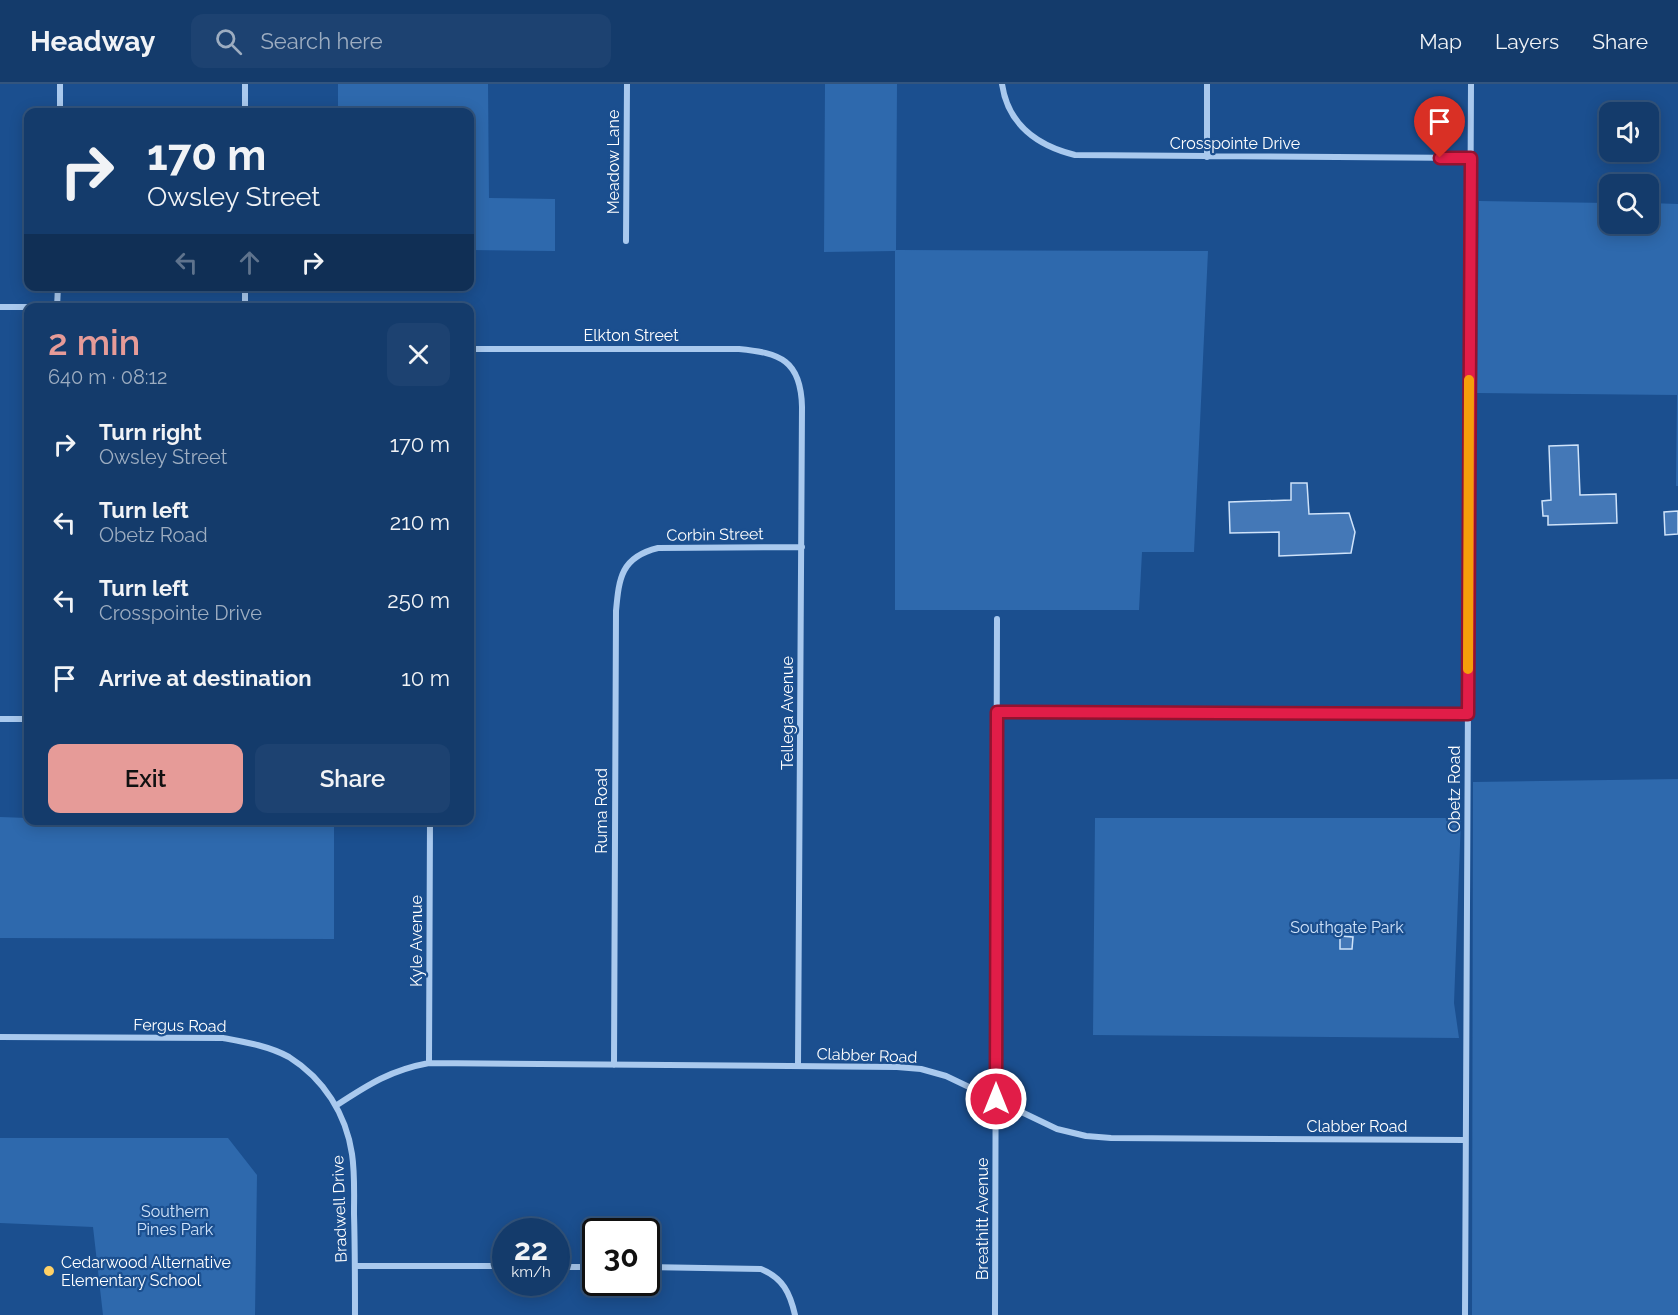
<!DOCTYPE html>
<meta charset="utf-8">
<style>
:root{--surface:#143b6b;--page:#1d4271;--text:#f1f3f6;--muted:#9dadc1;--line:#33557e;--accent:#e69b98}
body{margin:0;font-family:Raleway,sans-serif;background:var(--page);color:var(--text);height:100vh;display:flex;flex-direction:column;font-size:22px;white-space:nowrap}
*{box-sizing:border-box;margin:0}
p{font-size:20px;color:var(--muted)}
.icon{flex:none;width:33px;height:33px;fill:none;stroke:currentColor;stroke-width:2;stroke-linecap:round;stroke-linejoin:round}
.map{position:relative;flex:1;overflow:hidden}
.side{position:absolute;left:24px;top:219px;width:450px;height:522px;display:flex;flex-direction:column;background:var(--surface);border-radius:12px;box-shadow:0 3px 15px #0003,0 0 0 2px var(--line)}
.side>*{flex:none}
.banner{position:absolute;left:24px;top:24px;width:450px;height:183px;border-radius:12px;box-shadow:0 3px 15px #0003,0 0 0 2px var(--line);background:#143b6b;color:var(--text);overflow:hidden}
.buttons{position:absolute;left:1599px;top:18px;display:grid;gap:12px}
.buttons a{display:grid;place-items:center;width:60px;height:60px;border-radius:12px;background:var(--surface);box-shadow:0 3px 15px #0003,0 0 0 2px var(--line);font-size:30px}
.speed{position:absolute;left:492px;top:1134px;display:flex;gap:12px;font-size:30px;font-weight:700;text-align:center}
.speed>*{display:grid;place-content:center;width:78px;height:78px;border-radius:50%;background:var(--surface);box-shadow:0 3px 15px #0003,0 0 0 2px var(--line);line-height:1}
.speed small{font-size:15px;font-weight:400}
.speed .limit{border:3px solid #111;border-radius:9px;background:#fff;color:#111}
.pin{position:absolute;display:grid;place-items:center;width:51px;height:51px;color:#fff;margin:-62px -26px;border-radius:50% 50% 50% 0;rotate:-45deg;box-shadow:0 0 6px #0007}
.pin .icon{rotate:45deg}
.me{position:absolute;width:66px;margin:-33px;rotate:0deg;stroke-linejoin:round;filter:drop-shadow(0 0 4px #0008)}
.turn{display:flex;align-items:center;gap:21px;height:126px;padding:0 24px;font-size:27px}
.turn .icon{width:78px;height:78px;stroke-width:2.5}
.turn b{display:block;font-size:42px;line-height:51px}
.lanes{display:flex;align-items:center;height:57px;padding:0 24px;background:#0003;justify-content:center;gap:30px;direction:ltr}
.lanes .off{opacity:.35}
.round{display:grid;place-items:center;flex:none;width:63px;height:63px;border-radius:12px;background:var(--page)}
.headline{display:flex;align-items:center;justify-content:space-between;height:102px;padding:0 24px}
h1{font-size:36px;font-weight:600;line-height:45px;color:var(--accent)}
.cta{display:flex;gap:12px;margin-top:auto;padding:12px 24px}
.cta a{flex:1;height:69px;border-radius:12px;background:var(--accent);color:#111;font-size:24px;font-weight:600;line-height:69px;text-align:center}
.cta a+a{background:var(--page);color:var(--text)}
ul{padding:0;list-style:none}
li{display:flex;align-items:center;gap:18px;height:78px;padding:0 24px}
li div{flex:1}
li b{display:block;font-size:22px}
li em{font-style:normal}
header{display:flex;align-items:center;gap:36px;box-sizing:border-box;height:84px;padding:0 30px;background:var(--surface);border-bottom:2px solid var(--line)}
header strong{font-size:28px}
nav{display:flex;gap:33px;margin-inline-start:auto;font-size:21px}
.search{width:420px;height:54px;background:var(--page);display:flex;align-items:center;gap:15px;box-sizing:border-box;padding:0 21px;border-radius:12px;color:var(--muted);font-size:22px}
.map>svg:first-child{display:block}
.green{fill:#2e69ad}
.building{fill:#4478b7;stroke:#cfe3fa;stroke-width:1.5}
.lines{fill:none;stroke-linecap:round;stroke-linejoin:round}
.minor{stroke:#a9c9ee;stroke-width:6}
.route-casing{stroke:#92132f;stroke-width:15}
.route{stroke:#e11d48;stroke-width:10}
.slow{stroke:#f59e0b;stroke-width:10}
.poi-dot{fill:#ffd166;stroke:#1b4f8f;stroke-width:2}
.labels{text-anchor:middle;stroke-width:4.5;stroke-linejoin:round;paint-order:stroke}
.street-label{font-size:16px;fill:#fff;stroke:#1b4f8f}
.park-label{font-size:16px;fill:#cfe3fa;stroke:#1b4f8f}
.poi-label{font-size:16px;fill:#fff;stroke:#1b4f8f;text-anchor:start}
</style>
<header>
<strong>Headway</strong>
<div class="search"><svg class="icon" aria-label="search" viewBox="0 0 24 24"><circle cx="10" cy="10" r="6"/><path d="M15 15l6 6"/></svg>Search here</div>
<nav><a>Map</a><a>Layers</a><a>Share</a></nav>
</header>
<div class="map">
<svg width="1678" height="1231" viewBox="0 0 1678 1231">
<rect width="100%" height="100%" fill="#1b4f8f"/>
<path class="green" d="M338,0H488L489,114L555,115V167L470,166V28H338Z
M825,0H897L896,166L1208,167L1194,468H1142L1139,526H895V167L824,168Z
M1479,117L1609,119L1610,140H1648L1649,119L1678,120V402H1676L1677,311L1477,309Z
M1678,695V1231H1472L1473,698Z
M0,733L28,734V736L334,737V855L0,854Z
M1095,734H1461L1454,919L1459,954L1093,951Z
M0,1054H228L257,1091L255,1231H103L93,1143L0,1139Z"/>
<path class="building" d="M1578,361L1580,411L1616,410L1617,439L1548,441V432H1543L1542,417L1551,416L1549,362Z
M1291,399H1307L1309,430L1349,429L1355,448L1351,469L1279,472V448L1230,449L1229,418L1291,416Z
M1678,427V450L1665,451L1664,428Z
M1340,852L1353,853L1352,865H1340Z"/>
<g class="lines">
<path class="minor" d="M1002,0C1008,41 1038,62 1075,71L1471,74
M60,28V0
M245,28V0
M1207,73V0
M626,157L627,0
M0,223H57
M57,224L58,202
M245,224V202
M470,265H739C780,269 801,276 802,323L798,982
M997,628L1468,630
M0,635H28
M0,953L223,954C245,958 269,962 289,973C324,995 346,1030 352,1070C355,1090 354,1110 354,1130C355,1164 355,1197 355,1231
M429,979L430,736
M614,981L616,527C619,494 621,473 658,464L802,463
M337,1021C369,1000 391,986 429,979L897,983L921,985L946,992L1057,1045L1086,1052L1111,1054L1465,1056
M355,1182H506
M556,1183H596
M646,1183L761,1185C783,1194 790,1209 795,1231
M995,1231L997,535
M1465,1231L1471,0"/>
</g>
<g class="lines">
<g class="route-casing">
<path id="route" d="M996,1015L997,628L1468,630L1471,74H1440"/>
</g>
<use href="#route" class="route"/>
<path class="slow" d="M1468,585L1469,296"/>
</g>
<circle class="poi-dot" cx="49" cy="1187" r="6"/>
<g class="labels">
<g class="street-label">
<text x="1235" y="65">Crosspointe Drive</text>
<text transform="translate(613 78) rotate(-90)" y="6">Meadow Lane</text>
<text x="631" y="257">Elkton Street</text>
<text transform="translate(715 450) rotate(-1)" y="6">Corbin Street</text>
<text transform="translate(787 629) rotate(-90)" y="6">Tellega Avenue</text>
<text transform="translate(1454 705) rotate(-90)" y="6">Obetz Road</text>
<text transform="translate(601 727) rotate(-90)" y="6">Ruma Road</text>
<text transform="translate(416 857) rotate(-90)" y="6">Kyle Avenue</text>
<text transform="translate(180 941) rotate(1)" y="6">Fergus Road</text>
<text transform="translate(867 971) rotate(2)" y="6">Clabber Road</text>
<text x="1357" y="1048">Clabber Road</text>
<text transform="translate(339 1125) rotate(-92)" y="6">Bradwell Drive</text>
<text transform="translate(982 1135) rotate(-90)" y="6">Breathitt Avenue</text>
</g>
<g class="park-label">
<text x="1347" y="849">Southgate Park</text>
<text x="175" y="1133">Southern<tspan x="175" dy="18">Pines Park</tspan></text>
</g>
<g class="poi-label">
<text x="61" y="1184">Cedarwood Alternative<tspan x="61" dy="18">Elementary School</tspan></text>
</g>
</g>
</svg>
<div class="buttons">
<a><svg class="icon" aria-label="sound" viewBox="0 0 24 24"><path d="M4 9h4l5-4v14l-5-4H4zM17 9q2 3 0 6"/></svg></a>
<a><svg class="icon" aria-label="search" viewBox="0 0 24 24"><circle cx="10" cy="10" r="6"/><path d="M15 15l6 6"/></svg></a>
</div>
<div class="speed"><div>22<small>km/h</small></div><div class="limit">30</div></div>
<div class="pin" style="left:1440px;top:74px;background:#d93025"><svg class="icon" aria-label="arrive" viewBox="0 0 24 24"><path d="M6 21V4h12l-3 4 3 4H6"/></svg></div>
<svg class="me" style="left:996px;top:1015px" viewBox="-20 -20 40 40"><circle r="17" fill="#e11d48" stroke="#fff" stroke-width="3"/><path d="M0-11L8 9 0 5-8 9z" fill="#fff"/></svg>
<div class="banner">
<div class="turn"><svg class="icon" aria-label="right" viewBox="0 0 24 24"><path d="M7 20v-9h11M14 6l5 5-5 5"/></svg><div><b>170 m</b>Owsley Street</div></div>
<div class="lanes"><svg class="icon off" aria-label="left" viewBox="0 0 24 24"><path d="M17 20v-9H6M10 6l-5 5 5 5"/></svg><svg class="icon off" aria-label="ahead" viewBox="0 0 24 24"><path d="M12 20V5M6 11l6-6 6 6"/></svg><svg class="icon" aria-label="right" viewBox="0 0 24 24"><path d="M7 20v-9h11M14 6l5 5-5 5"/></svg></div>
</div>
<section class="side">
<div class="headline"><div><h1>2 min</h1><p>640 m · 08:12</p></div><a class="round"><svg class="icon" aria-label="close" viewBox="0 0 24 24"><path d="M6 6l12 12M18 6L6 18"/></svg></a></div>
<ul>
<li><svg class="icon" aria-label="right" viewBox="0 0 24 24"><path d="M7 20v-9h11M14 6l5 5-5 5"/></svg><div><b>Turn right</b><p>Owsley Street</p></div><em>170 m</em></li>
<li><svg class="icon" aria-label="left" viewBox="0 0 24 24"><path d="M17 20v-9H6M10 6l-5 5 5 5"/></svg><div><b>Turn left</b><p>Obetz Road</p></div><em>210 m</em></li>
<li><svg class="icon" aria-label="left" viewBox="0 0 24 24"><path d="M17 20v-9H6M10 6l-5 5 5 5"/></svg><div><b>Turn left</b><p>Crosspointe Drive</p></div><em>250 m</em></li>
<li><svg class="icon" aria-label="arrive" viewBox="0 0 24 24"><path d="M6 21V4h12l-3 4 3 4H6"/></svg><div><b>Arrive at destination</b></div><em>10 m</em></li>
</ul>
<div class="cta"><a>Exit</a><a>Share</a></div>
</section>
</div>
